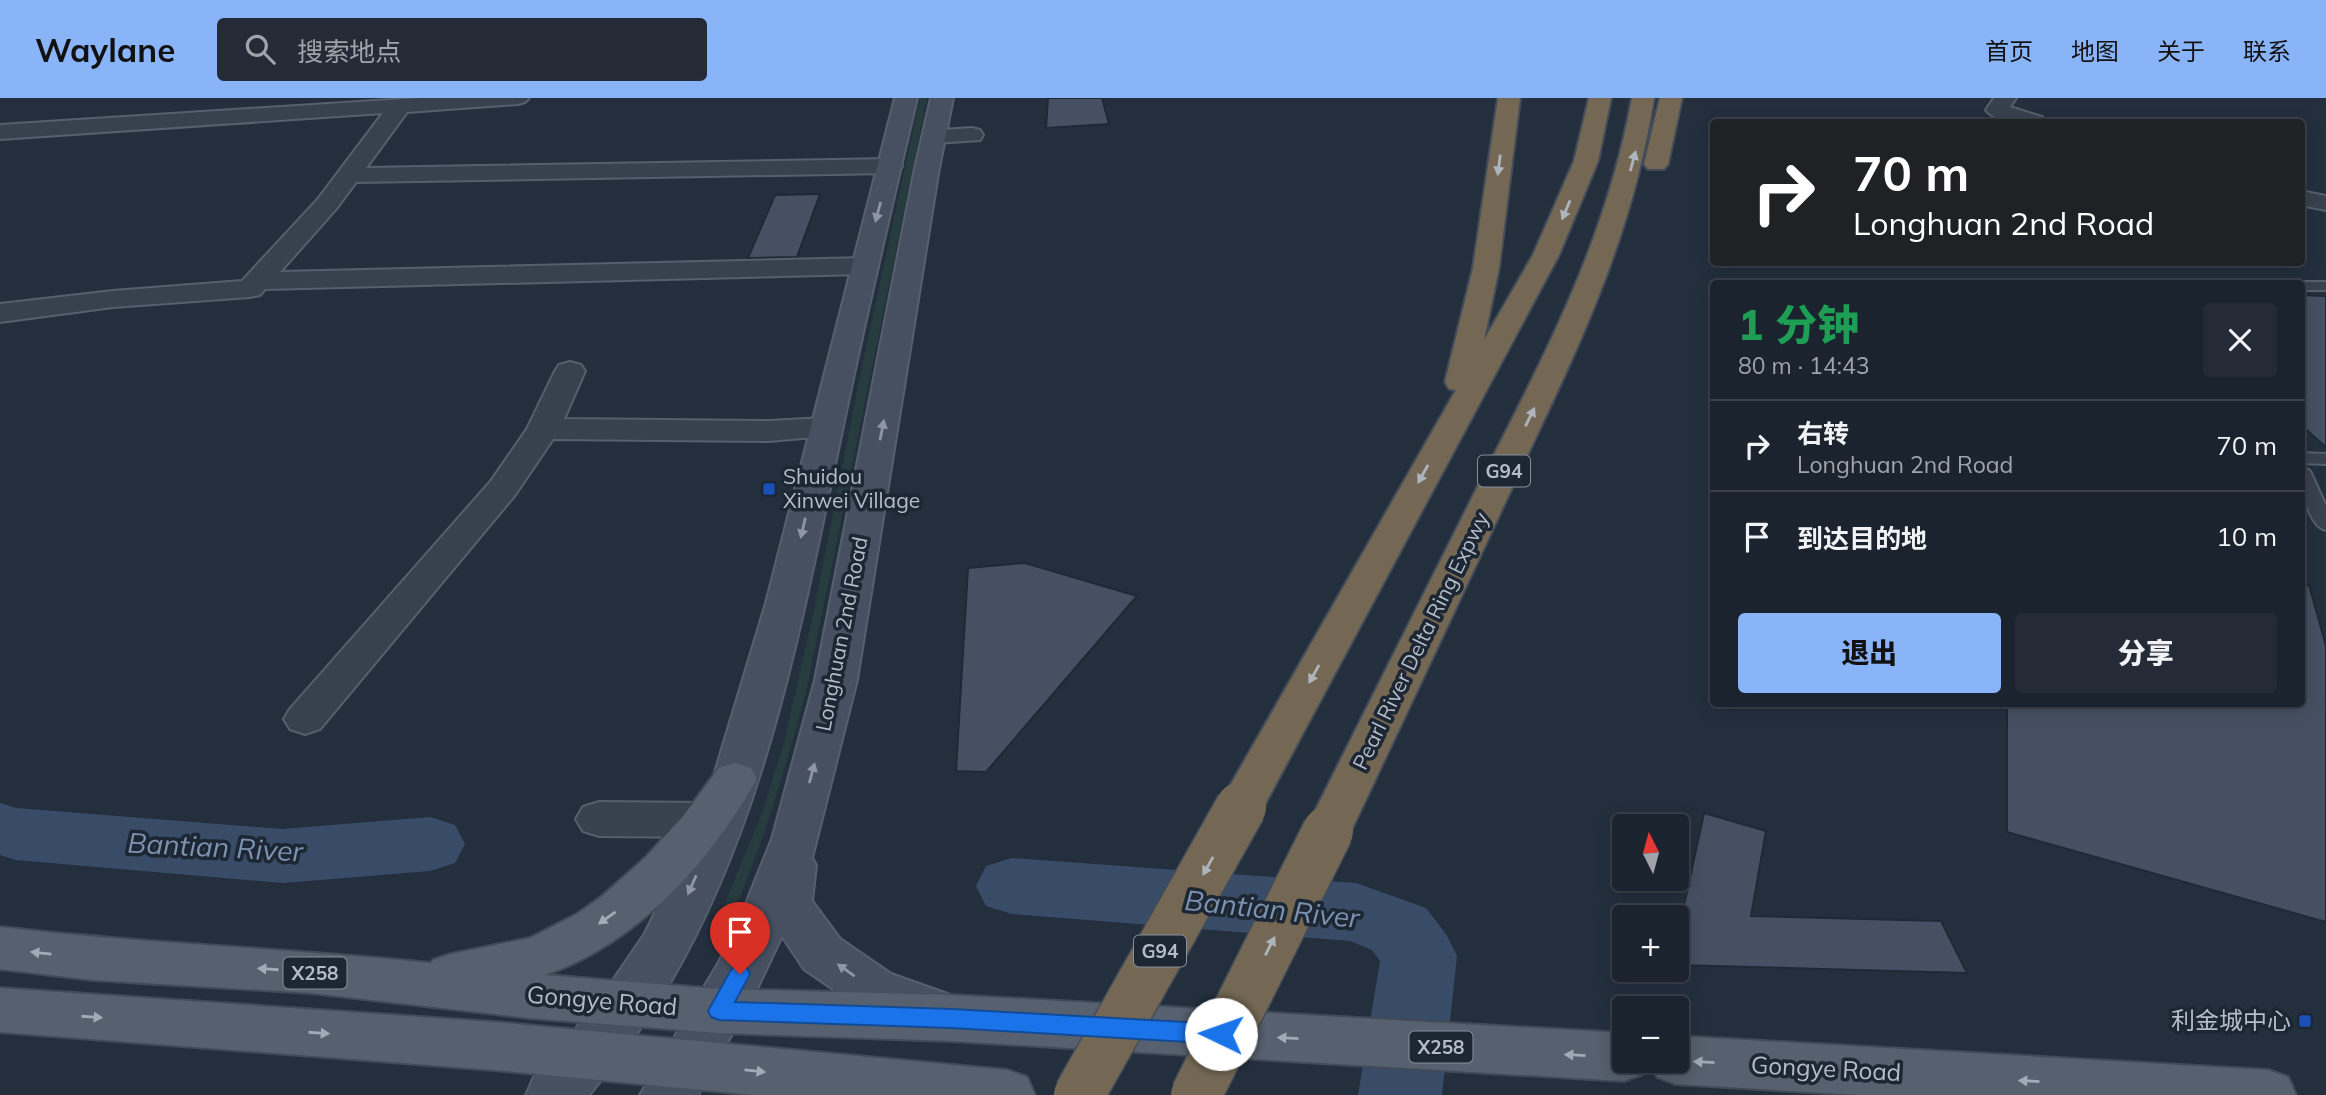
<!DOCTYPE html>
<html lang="zh">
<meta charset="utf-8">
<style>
:root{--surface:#1b232e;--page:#242b36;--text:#f1f3f6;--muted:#a0a4aa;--line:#39404a;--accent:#8ab4f8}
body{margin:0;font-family:Mulish,"Noto Sans SC",sans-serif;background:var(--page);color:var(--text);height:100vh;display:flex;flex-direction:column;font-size:26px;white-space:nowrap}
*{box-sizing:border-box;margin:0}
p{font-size:23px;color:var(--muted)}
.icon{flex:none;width:38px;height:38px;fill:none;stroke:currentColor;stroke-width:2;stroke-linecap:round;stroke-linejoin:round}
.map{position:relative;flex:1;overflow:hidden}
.drawer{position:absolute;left:1710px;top:182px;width:595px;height:427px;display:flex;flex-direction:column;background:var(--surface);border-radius:7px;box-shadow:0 4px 18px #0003,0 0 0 2px var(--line)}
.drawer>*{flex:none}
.hud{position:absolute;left:1710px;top:21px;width:595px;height:147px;border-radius:7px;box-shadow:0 4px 18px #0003,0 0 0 2px var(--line);background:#202124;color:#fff;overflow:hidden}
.needle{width:46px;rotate:354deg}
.buttons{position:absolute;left:1612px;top:716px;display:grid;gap:14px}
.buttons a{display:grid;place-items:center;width:77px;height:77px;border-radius:7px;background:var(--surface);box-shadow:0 4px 18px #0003,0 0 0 2px var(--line);font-size:35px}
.pin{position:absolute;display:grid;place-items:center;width:60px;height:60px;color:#fff;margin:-72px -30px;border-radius:50% 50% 50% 0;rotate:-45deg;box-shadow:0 0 7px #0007}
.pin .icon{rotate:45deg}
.me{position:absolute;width:77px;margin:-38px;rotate:273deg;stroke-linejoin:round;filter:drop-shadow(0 0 5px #0008)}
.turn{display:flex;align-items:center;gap:24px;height:147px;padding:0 28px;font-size:32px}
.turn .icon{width:91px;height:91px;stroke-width:2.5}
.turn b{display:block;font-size:49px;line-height:60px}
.round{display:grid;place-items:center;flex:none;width:74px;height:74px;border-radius:7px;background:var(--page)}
.summary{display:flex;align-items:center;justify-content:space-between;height:119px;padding:0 28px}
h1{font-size:42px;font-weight:800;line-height:52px;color:#1e9e55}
.action{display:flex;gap:14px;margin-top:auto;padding:14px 28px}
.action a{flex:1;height:80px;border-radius:7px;background:var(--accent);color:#111;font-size:28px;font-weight:800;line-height:80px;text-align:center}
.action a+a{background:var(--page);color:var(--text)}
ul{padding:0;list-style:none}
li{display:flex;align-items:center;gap:21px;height:91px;padding:0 28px;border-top:2px solid var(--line)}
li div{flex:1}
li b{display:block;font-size:26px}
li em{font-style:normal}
header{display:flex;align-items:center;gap:42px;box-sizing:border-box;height:98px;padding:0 35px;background:var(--accent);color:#111}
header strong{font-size:33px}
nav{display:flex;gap:38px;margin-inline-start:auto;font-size:24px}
.search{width:490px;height:63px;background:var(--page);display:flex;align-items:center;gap:18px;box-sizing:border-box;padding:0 24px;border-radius:7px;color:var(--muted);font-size:26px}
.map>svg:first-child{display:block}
.green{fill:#263c3f}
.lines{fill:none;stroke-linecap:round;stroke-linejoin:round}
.river{fill:#394c67;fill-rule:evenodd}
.building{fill:#455162;stroke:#1f2835;stroke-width:2}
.service-casing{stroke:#565f6c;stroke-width:4}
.minor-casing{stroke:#565f6c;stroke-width:4}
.secondary-casing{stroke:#565f6c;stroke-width:4}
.primary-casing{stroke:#414a57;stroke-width:4}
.motorway-casing{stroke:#434c59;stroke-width:4}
.service{fill:#38414e;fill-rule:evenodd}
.minor{fill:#38414e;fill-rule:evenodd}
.secondary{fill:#465061;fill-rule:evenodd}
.primary{fill:#56606e;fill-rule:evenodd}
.motorway{fill:#746855;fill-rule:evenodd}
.motorway-bridge-casing{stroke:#434c59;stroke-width:53;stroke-linecap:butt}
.motorway-bridge{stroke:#746855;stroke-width:50}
.oneway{fill:#aeb4bd}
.oneway2{fill:#8e96a5}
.oneway3{fill:#a1aab7}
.route{fill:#1a73e8;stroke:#114b97;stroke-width:2}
.transit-dot{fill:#1a4fb4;stroke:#1d2633;stroke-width:2.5}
.labels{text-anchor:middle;stroke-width:7;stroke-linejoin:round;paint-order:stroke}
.shield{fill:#1d2633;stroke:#878f9c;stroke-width:2}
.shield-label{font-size:19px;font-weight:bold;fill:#b4bcc9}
.poi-label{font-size:21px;fill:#b4bcc9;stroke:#1d2633;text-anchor:start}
.street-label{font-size:21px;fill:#b4bcc9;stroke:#1d2633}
.near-street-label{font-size:24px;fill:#b4bcc9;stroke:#1d2633}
.near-poi-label{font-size:24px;fill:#b4bcc9;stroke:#1d2633;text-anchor:end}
.near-water-label{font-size:28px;font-style:italic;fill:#7c92b1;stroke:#1d2633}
</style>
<header>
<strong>Waylane</strong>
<div class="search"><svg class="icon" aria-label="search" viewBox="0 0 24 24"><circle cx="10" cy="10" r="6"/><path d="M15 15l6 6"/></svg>搜索地点</div>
<nav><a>首页</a><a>地图</a><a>关于</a><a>联系</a></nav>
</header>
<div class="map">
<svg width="2326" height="997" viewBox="0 0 2326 997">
<rect width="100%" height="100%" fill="#242f3e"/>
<path class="green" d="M920,0H927L806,594C784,678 758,760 723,840L711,839L763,712L784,644L813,517L861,273Z"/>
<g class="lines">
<path class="river" d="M0,705L16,710L283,731L430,719L455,727L465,746L455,765L430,773L283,785L16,762L0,757Z
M1012,760L1356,785L1426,810L1446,836L1457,858L1442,997H1358L1380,863L1372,852L1350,843L1012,816L986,808L976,788L986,768Z"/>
</g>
<path class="building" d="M1048,0H1102L1109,26L1046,30Z
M820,96L797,159L748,160L775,97Z
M2301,197L2326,198V349L2301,327Z
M1025,465L1137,498L986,674L956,673L968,470Z
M2309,487L2326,548V824L2007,734V606H2301V488Z
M1704,715L1766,733L1751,818L1941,823L1967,875L1676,867V844Z"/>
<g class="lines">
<g class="service-casing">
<path id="service" d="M2215,182H2228L2235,186H2208Z
M2301,184H2326V192H2301V186H2296Z
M2301,355L2326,356V366L2301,365Z
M2301,368L2310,373L2326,408V432C2307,428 2301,385 2301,368Z"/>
</g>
<g class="minor-casing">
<path id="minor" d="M421,0H529L525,4L518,6L407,14L366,70L890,61L898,63L902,68L898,73L890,75L356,84L336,111L280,174L864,160L874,162L877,168L874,174L864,176L265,191L260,197L250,199L113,209L0,224V206L113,193L242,183L318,101L383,15L0,41V27Z
M1994,0H2016L2010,9L2042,19L2045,24C2028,25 1998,27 1986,12Z
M972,30L980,32L983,37L980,42L935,45L927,43L924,38L927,33Z
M2301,93L2326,98V112L2301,107Z
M570,264L581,267L585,273L564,321L769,323L825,320L837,323L841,330L837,337L769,343L553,341L515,397L320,631L305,636L290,631L284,621L290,611L491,383L527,331L555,273L559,267Z
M599,704L708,705L724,710L731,722L724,734L708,739L599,738L583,733L576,721L583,709Z"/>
</g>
<g class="secondary-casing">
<path id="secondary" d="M895,0H917C891,111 865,221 842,333C802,521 767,722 667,890C644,928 617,963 589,997H526L534,979L597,906L644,837L671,783L715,674L766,505Z
M931,0H953L939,70L857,582L812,760L816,767L812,803L840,841L891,876L953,898L961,914L953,930L934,937L855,906L804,871L782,838L757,891L698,997H640L719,864L747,803L772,741L815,582L915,70Z"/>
</g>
<g class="primary-casing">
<path id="primary" d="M735,665L751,670L757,681C709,765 638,845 545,877L719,891L952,897L1624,935V962H1676V938L2268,972L2288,979L2296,997H1857L1676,986L1657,979L1649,963L1643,976L1624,983L952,943L719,935L529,920L311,895L93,882L0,871V829C143,846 287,850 431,865L433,862L451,856L530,840L577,816L601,799L645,760L684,717L719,670Z
M0,890L494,924L1007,972L1027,979L1035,997H753L494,972L0,934Z"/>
</g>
<g class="motorway-casing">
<path id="motorway" d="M1498,0H1520L1499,170L1484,242L1533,157L1574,63L1589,0H1611L1598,63L1559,157L1257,721L1241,726L1225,721L1218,709L1456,292L1449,291L1445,284L1473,170Z
M1632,0H1654C1631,147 1573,260 1511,392C1458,506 1405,619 1351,733L1345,745L1328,750L1311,745L1305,733C1362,619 1419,506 1476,392C1543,260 1605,147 1632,0Z
M1660,0H1682L1668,66L1664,71H1648L1644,66Z"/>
</g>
<use href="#service" class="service"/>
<use href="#minor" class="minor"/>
<use href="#secondary" class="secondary"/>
<use href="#primary" class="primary"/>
<use href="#motorway" class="motorway"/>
<g class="motorway-bridge-casing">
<path id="motorway-bridge" d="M1079,997L1241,709
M1196,997L1328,733"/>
</g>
<use href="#motorway-bridge" class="motorway-bridge"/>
</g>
<defs><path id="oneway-solid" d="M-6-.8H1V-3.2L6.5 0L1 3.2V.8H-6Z" transform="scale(1.75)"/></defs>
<g class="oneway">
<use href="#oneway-solid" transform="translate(1633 63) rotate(-75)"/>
<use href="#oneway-solid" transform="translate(1499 67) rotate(97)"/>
<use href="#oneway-solid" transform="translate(1566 112) rotate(113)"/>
<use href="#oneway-solid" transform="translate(1530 319) rotate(-64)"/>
<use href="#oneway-solid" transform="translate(1423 376) rotate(119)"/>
<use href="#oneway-solid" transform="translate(1314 576) rotate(119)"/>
<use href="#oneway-solid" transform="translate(1208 768) rotate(119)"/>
<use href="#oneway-solid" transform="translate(1270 848) rotate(-63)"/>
</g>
<g class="oneway2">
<use href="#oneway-solid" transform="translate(878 114) rotate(105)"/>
<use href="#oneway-solid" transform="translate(882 332) rotate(-79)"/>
<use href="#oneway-solid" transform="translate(803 430) rotate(103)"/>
<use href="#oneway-solid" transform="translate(812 675) rotate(-75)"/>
<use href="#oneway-solid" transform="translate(692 787) rotate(114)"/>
<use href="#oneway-solid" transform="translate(846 872) rotate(-145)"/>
</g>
<g class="oneway3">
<use href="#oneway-solid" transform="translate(607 820) rotate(145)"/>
<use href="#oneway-solid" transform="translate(41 855) rotate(-174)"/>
<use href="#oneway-solid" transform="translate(268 871) rotate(-176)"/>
<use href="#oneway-solid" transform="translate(92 919) rotate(4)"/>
<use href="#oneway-solid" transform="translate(319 935) rotate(4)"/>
<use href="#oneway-solid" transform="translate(1288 940) rotate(-177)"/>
<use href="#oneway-solid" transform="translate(1575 957) rotate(-177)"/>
<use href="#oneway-solid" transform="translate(1704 964) rotate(-177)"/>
<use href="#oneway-solid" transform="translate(755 973) rotate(6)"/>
<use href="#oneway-solid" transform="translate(2029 983) rotate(-177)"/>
</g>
<path class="route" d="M740,867L747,870L750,876L735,904L952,911L1221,926L1229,929L1232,936L1229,943L1221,946L952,930L719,922L711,919L708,913L732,870Z"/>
<g class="transit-dot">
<rect x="762" y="384" width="14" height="14" rx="3.5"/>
<rect x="2298" y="916" width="14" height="14" rx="3.5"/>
</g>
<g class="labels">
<g class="shield">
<rect x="1478" y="357.5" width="52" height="31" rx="5"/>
<rect x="1134" y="837.5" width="52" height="31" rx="5"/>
<rect x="283.5" y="859.5" width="63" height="31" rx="5"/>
<rect x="1409.5" y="933.5" width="63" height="31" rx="5"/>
</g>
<g class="shield-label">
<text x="1504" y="380">G94</text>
<text x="1160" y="860">G94</text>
<text x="315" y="882">X258</text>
<text x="1441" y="956">X258</text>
</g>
<g class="poi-label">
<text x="783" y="386">Shuidou<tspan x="783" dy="24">Xinwei Village</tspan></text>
</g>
<g class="street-label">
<text transform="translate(842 536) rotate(-79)" y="7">Longhuan 2nd Road</text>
<text transform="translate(1421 543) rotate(-64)" y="7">Pearl River Delta Ring Expwy</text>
</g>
<g class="near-street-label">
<text transform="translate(602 903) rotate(5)" y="8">Gongye Road</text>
<text transform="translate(1826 971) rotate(3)" y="8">Gongye Road</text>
</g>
<g class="near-poi-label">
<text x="2291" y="931">利金城中心</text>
</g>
<g class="near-water-label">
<text transform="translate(215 749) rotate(3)" y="10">Bantian River</text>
<text transform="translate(1272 811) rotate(6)" y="10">Bantian River</text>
</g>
</g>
</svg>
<div class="buttons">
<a><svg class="needle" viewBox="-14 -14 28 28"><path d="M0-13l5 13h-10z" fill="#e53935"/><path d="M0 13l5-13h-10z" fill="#a0a4aa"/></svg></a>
<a>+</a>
<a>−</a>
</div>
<div class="pin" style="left:740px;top:876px;background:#d93025"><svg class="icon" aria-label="arrive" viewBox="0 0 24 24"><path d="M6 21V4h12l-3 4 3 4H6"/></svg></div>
<svg class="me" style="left:1221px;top:936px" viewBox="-20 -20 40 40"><circle r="19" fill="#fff"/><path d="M0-13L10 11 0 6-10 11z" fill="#1a73e8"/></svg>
<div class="hud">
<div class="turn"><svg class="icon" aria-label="right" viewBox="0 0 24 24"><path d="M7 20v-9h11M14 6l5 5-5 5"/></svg><div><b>70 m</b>Longhuan 2nd Road</div></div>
</div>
<section class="drawer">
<div class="summary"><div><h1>1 分钟</h1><p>80 m · 14:43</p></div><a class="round"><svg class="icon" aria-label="close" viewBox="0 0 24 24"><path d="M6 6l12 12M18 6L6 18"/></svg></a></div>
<ul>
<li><svg class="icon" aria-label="right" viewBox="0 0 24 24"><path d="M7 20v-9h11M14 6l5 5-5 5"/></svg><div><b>右转</b><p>Longhuan 2nd Road</p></div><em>70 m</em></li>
<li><svg class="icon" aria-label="arrive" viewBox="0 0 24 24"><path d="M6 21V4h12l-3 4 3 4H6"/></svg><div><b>到达目的地</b></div><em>10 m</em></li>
</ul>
<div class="action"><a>退出</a><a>分享</a></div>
</section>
</div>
